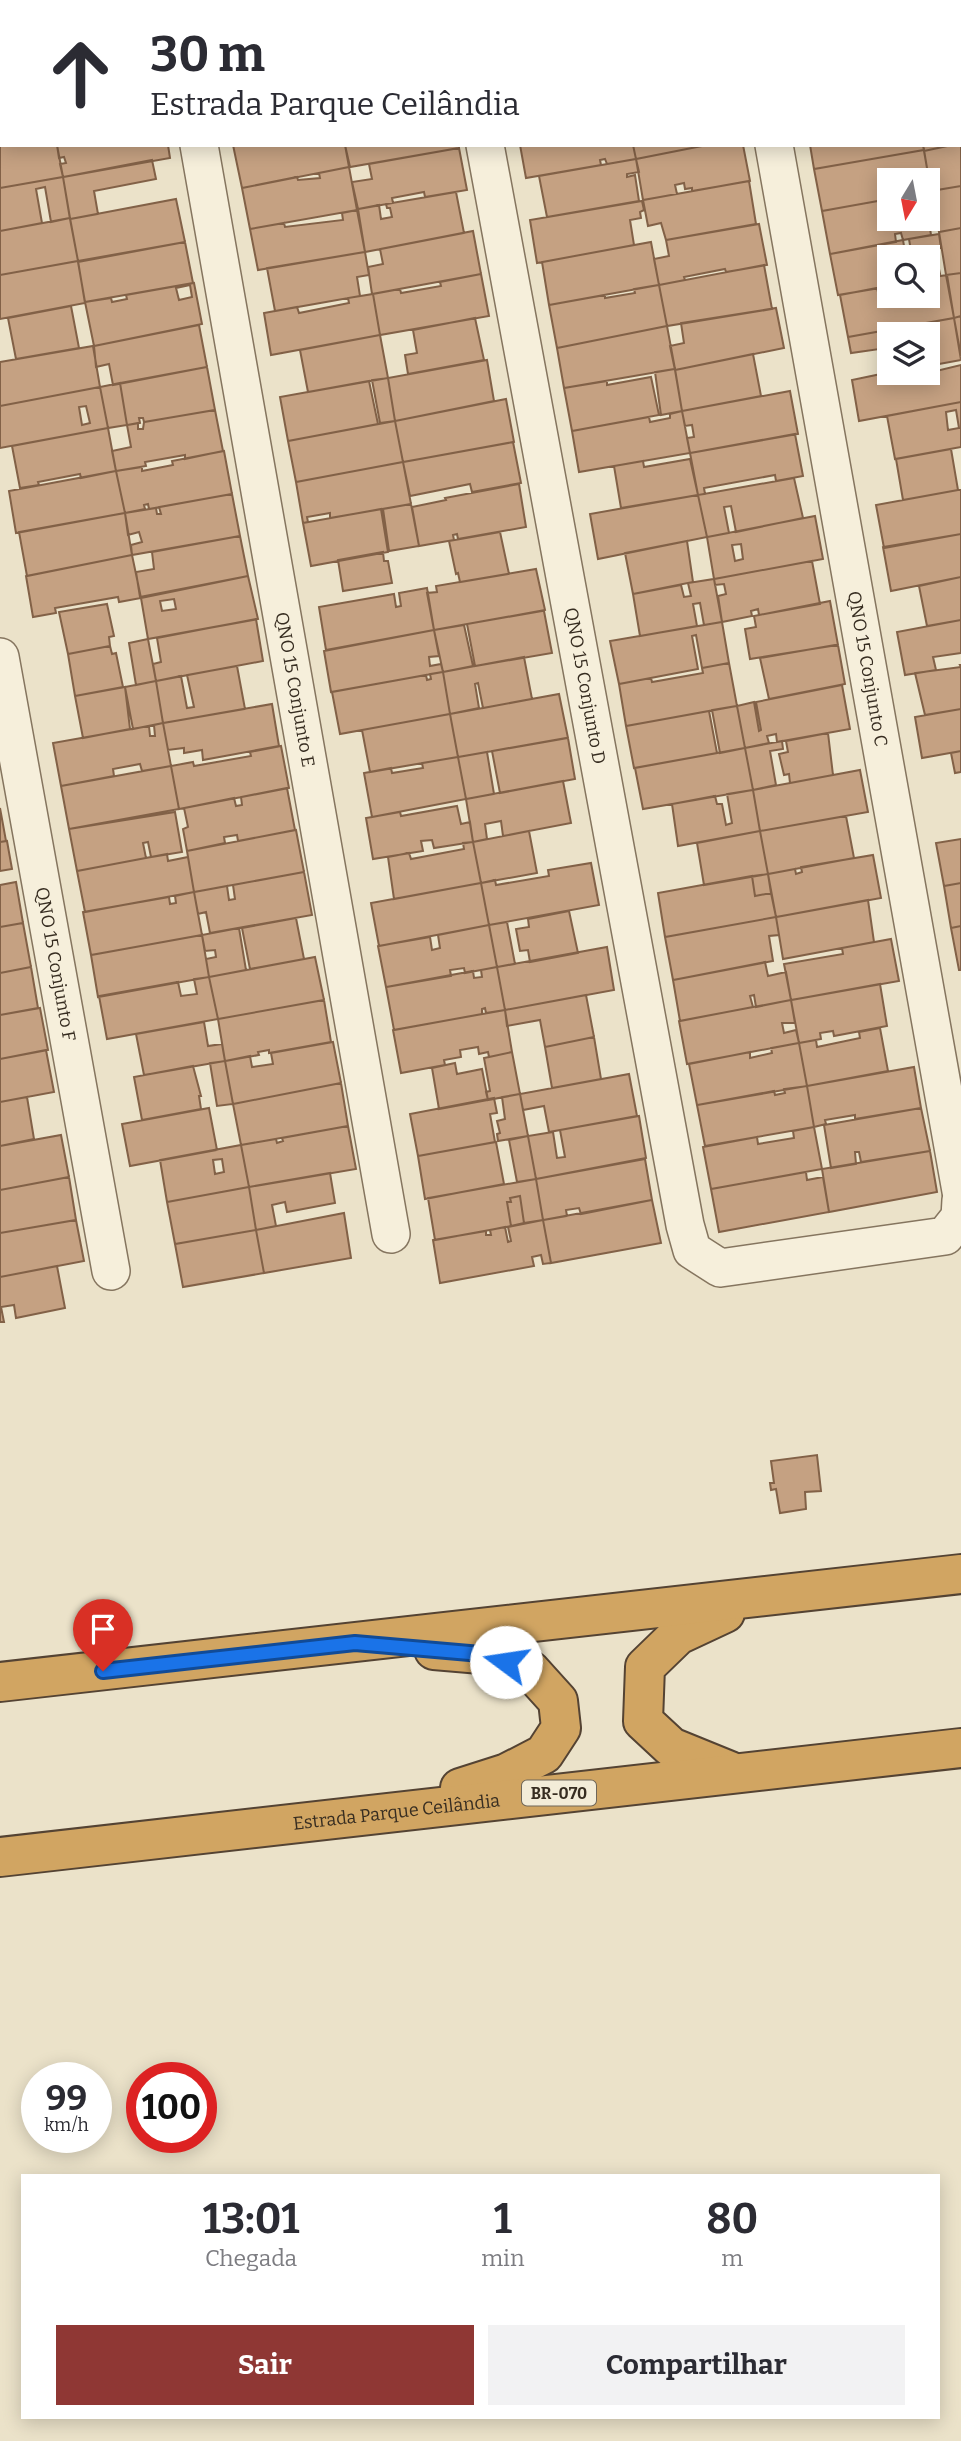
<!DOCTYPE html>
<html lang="pt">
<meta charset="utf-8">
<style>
:root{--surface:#fff;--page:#f2f2f3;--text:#2b2b33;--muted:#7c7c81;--accent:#8f3734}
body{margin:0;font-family:Bitter,serif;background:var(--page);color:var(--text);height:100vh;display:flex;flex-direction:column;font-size:26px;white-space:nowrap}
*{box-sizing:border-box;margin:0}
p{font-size:23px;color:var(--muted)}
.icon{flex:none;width:38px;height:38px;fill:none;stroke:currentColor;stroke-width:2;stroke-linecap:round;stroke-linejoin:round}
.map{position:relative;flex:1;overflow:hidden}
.panel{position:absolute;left:21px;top:2174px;width:919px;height:245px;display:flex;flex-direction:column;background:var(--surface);border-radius:0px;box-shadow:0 4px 18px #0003}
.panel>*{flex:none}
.banner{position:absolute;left:0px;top:0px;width:962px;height:147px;box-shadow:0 4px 18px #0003;background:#fff;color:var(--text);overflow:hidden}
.needle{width:46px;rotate:190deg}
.controls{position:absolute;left:877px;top:168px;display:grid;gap:14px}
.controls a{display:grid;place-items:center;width:63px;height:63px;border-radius:0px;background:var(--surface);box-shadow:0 4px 18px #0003;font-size:35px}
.speed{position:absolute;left:21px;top:2062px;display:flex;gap:14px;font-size:35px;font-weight:700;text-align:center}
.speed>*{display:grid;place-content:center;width:91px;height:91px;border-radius:50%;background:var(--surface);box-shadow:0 4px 18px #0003;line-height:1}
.speed small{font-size:18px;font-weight:400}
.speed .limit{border:10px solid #d22;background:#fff;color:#111}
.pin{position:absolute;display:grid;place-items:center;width:60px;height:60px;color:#fff;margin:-72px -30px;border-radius:50% 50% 50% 0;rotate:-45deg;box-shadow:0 0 7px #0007}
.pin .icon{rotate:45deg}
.me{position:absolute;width:77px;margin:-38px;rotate:284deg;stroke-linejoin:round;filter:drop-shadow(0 0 5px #0008)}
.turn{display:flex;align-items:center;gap:24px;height:147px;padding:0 35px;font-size:32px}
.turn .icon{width:91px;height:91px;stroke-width:2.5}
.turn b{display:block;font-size:49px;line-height:60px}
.eta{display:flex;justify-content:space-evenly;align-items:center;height:119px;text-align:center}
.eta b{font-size:42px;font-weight:700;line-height:49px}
.action{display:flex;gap:14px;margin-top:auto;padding:14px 35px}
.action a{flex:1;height:80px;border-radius:0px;background:var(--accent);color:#fff;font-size:28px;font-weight:700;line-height:80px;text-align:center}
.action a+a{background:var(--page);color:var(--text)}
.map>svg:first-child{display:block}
.building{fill:#c5a182;stroke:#826147;stroke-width:2;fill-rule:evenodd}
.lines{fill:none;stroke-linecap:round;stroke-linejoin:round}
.minor-casing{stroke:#85755f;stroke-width:40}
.highway-casing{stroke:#544333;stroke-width:42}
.minor{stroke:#f6efdb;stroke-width:37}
.highway{stroke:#d1a562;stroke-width:38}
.route-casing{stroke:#114b97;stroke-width:18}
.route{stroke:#1a73e8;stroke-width:12}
.labels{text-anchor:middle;stroke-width:6;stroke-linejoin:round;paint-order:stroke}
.shield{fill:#f3ecd8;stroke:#6f6658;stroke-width:2}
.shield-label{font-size:16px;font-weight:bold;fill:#372d21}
.street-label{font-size:18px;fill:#372d21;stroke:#f3ecd8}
</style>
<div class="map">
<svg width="961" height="2441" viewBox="0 0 961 2441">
<rect width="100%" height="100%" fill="#ebe2c9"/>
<path class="building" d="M81,0H142V2H81Z
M207,0H293L284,2Z
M319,0H432V2H319Z
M549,0H607V2H539Z
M607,0H719L720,2H607Z
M783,0H896V2H782Z
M896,0H961V7V2Z
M0,14H2L0,58Z
M961,143V186L931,191L924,151Z
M0,144L57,145L63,177L0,188Z
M57,145H168L170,158L63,177L60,164L66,163L64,157L59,158Z
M233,145H345L349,167L242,188Z
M345,145H459V148L350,167Z
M520,145H633L636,159L607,164L605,159L600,160L601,165L526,178Z
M633,145H707L636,159Z
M707,145H743L750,181L692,191V188L685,189L684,183L675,185L677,194L643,200L636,159Z
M810,145H923L924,150L814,169Z
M923,145H952L924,151Z
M459,148L467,190L425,197L424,192L392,198L393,203L358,209L352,182L372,179L369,164Z
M924,150L931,192H928V180H889V199L822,211L814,169Z
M636,159L639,172L627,174V177L635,175L639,201L547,217L539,176Z
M152,160L156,179L94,191L98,214L70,219L63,177Z
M349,167L357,210L250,229L242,188L297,177L298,180L320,178L319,173Z
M63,177L70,218L51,222L45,187L36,189L42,223L0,231V188Z
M749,181L756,224L666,240L661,223L648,226L643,200Z
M961,186V228L939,232L931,191Z
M456,192L464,233L365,252L358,209L379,205L381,219L392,217L390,208H387L386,204Z
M928,192H931L935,213L928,215Z
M176,199L185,242L78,261L70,219Z
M889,199V219H928V215L931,235L903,240L901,233L895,234L896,242L830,254L822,211Z
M642,201L644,210L640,212L641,218L630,220L634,245L537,263L530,220Z
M357,210L365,252L258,270L250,229L284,223L285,227L343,220L342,213Z
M70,218L78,261L0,275V231Z
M759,224L767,265L726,272L725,269L684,277L685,280L659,285L654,259L669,256L666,240Z
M961,228V273L946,275L939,232Z
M473,231L481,274L372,294L368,267L383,264L380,249Z
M939,234L941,248L935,249L940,274L928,276V257H889V283L879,285L880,288L838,295L830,254L903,240L905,252L911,251L909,239Z
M185,242L193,283L85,302L78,262Z
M651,242L659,285L549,305L542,262Z
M365,252L369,275L357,277L360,296L275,311L267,268Z
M78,261L85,303L0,319V275Z
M764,265L772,309L667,326L659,285Z
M961,273V316L954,318L946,275Z
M481,274L489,316L380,335L373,294L400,289L401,293L441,286L440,282Z
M947,275L954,318L848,337L840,295L877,288L878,292L889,290V296H928V278Z
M194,283L202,324L94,346L85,302L111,298L112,302L127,299L126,295ZM190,285L192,297L179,300L176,288Z
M659,285L667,326L557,348L549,305L605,295V298L635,293L634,289Z
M373,294L380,335L271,355L264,313L297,307L299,313L349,303L348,298Z
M71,306L79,348L16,359L8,318Z
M776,308L784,348L675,370L670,346L684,343L681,323Z
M961,316V356L954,318Z
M475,318L484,360L408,374L405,355L417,353L413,330Z
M954,318L961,360L928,366V334H889V373H892L884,374L879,349L851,353L848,337Z
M199,325L207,367L113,385L109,364L96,367L94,346Z
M667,326L675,369L564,388L557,348Z
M380,335L388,378L308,392L300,350Z
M93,346L100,387L0,406V362Z
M753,354L761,396L682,411L675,370Z
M487,360L494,401L395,421L388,378Z
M961,365V402L859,421L852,380L881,374L882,378L912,373H928Z
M207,367L215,410L144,422L143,418H139L140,423L127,425L120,383Z
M675,369L682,411L661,415L655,372Z
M651,377L659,415L572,431L564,388L607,381V385Z
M388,378L395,421L380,423L372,380Z
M369,381L378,424L288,441L280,397Z
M120,383L127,425L108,428L100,387Z
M100,387L108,428L0,448V406ZM86,406L90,423L82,425L79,407Z
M790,391L798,434L690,453L687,438L694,437L692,425L685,426L682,411Z
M506,399L514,442L403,462L395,421Z
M961,402V447L895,459L887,416ZM956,410L959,428L948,430L946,412Z
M215,410L223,451L185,459V455L145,462L146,466L116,471L112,451L131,447L127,425L138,423V429H143L144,422Z
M682,411L690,453L579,472L572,431L649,417L650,422L670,418V414Z
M395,421L403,462L296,482L288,441Z
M108,428L116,471L81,478L80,474L38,482L39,485L20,488L12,446Z
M795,434L803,476L776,481L775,475L704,488L705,494L698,495L690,453Z
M513,442L521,483L472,492L470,484L410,496L403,462Z
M951,449L958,490L903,500L896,459Z
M224,451L232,494L149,509L148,504L144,505L145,509L125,513L116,471L142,467V471L173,465L172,461Z
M690,459L698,495L621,508L614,466L643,461L644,467Z
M403,462L411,504L330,518V513L307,517L308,522L303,523L296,482Z
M116,471L125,513L16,533L9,491Z
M794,478L803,518L736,532L731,506L724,507L729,533L707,537L698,495Z
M519,484L526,527L458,539L457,534L453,535L454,540L419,546L412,507L446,500L445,498Z
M958,490H961V534L884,548L876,505Z
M232,494L240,536L132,555L131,545L142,542L139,532L128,535L125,513L156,508L157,514H161L159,507Z
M698,495L707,537L598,559L590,514Z
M411,504L419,546L389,551L383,509Z
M381,509L388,552L311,566L303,523Z
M125,513L132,555L27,576L19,532Z
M815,516L823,559L714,579L707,537ZM741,544L743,559L735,561L732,545Z
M500,532L509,574L460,582L458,573L456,574L449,541Z
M961,534V577L891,591L883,547Z
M240,536L248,576L140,597L136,572L154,569L152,552Z
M687,541L693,582L633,594L625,553Z
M383,552L384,561H388L392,583L343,591L338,560Z
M132,555L141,598L119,602L118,597L55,608L56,613L33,617L26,576Z
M812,561L820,604L759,615L758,609L751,611L752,616L722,622L718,596L726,594L724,584L715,585L714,579Z
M536,569L545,610L434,630L427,593L437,592L436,586Z
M248,576L258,619L148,639L141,598ZM174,599L176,609L162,611L160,601Z
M961,577V620L927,626L919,586Z
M714,579L722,622L704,625L700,603L693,604L697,626L640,636L633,594L681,585L684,597L691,596L688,583Z
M427,588L434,630L326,650L319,607L394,594L396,607L401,606L399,593Z
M830,601L838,645L750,659L745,629L756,627L754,616Z
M107,604L114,636L109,637L110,646L68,654L59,612Z
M542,611H544L552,653L475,666L467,624Z
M256,619L263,661L156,681L153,664L161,662L157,638Z
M961,620V653L933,657L936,670L905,675L897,632Z
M722,622L729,663L702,668L696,635L692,636L698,669L619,684L610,641Z
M464,625L473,666L443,672L434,630Z
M434,630L439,656L429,657L430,666L441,664L443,672L331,692L324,651Z
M148,639L156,681L136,685L129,643Z
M835,645H838L845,684L769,699L760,658Z
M110,646L112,654L116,653L123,687L75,696L68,654Z
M524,657L532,699L483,708L478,683L475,684L479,708L450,714L443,672Z
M729,663L737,706L626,726L619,684L651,678L652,682L703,673L702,668Z
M960,665H961V709L925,715L915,673L961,667Z
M237,666L245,709L163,723L156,681L181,676L187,708L194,707L187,675Z
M443,672L450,714L340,734L332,692L426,675L427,680L431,679L430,674Z
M156,681L163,723L133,729L125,687Z
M842,685L850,729L777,742L776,734L767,736L769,743L745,748L737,706L754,702L759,731L761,730L756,702Z
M125,687L130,729L83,738L75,696Z
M559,694L568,738L458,757L450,714Z
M272,704L279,746L203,760L202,750L184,753V748L168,750L163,723Z
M737,706L745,748L720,753L712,710Z
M961,709V751L922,758L915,717Z
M709,711L717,753L634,768L626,726Z
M450,714L458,757L370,772L362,730Z
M163,723L171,766L142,771L140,764L113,769L114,776L61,786L53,743L149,726L150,736H155L154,725Z
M828,733L833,775L790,783L789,774L784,775L779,754L788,752L786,741Z
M566,738H568L575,779L500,793L492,751Z
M782,741L783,749L770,751L776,785L753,790L745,748Z
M281,746L289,788L179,809L171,766L193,762L194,766L251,756L250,752Z
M745,748L753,790L643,809L635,768Z
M961,751V772L955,773L951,753Z
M487,752L494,794L466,799L458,757Z
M458,757L466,799L372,817L364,773L391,768L392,773L423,768L422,763Z
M171,766L179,809L69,829L61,786Z
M860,770L868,812L760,831L753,790Z
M563,781L571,823L503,836L501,821L485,824L487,839L473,842L466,799Z
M287,788L295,830L238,841L237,835L224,837L225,843L187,851L183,829L188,827L184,808L234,798L236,806L242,805L241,797Z
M753,790L760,831L678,846L672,804L715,796L717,804H722L726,825L732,823L727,794Z
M457,806L461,824L470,822L473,842L434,848L432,840L421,841L423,851L373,859L366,818L400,812L401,816Z
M0,808L6,841L0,842Z
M175,812L182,852L151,857L148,842L143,843L146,858L77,871L69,829Z
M846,816L854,858L768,874L760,831Z
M296,830L304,872L194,892L187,851Z
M529,831L537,873L481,883L473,842Z
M760,831L768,874L704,885L697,843Z
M961,839V883L944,886L936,843Z
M7,841L12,869L0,871V842Z
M473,842L481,883L394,899L388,857L409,853L411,859L464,849L463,843Z
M167,854L168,861L188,857L194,892L85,912L77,871Z
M873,855L881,898L776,917L768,874L795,869L796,874L802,872L801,867Z
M591,863L599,905L489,925L481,883L495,880L496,885L549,876L548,870Z
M304,872L312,915L210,933L206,912L198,914L194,892L227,886L229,900L235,899L233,885Z
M768,874L771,893L755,896L752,876Z
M752,876L755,896L771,893L776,917L665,937L658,893Z
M16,882L23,923L0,927V885Z
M481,883L489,925L379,946L371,903Z
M961,883V926L951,928L944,886Z
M194,892L202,935L91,955L83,912L169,897L170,904L176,903L175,896Z
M868,900L874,942L783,959L776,917Z
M569,911L578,953L530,962L528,950L520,951L516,929L529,927L528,919Z
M776,917L779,935L769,936L773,961L673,980L665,937Z
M296,918L304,959L250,969L242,928Z
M507,922L515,964L497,967L489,925Z
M23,923L31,967L0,973V927Z
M489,925L497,967L465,973L464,968L450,970L451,976L386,987L378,946L430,937L432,950L440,948L438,935Z
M961,926V970H959L951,928Z
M239,928L246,970L209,977L206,959L216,957L215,950L205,951L202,935Z
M202,935L209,977L98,997L91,955Z
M891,939L899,981L791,1000L784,964L843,954L842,948Z
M607,947L614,990L505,1010L497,967Z
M315,957L324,1000L218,1019L209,977Z
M765,962L768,976L786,972L791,1000L756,1007L754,995L750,996L753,1007L680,1021L673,980Z
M31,967L38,1008L0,1015V973Z
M497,967L505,1010L486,1013L485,1008L482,1009V1014L394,1030L386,987L473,971L474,978L482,977L481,970Z
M209,977L218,1019L107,1039L99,996L178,982L181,996L197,994L194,979Z
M880,984L887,1026L834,1036L833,1031L820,1033L821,1039L799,1043L791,1000Z
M586,995L594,1037L545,1047L540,1020L507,1026L505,1010Z
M324,1000L331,1042L269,1053V1050L258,1052L259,1055L225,1061L218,1019Z
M791,1000L795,1023H782L784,1033L796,1030L799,1043L687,1064L679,1021Z
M40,1008L48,1050L0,1059V1015Z
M505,1010L512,1052L489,1057L488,1052L479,1054L478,1047L460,1050L461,1057L444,1060L445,1065L401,1073L393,1030Z
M204,1022L208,1046L222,1044L225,1061L144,1075L136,1034Z
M880,1028L888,1071L807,1086L799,1043L816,1040L817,1047L860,1038L859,1032Z
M594,1037L601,1079L552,1088L545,1047Z
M333,1042L341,1083L233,1104L225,1061L250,1056L252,1067L273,1064L271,1053Z
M799,1043L807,1086L697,1105L689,1064L750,1052V1058L772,1053L771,1048Z
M46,1050L54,1092L0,1102V1059Z
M512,1052L520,1094L488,1100L486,1092L490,1091L484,1058Z
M225,1061L233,1104L217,1106L210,1063Z
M455,1063L457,1074L482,1069L488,1100L439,1109L432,1068Z
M193,1066L201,1096H199L201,1109L142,1120L134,1077Z
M914,1067L921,1108L855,1119V1115L825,1120L826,1124L814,1127L807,1086Z
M629,1074L637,1116L549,1132L544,1106L523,1110L520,1094Z
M341,1083L348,1126L241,1145L233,1104Z
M807,1086L814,1127L705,1146L697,1105L774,1091L775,1095L785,1093L784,1089Z
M520,1094L528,1136L498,1141L497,1134L500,1133L497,1121L505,1119L502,1097Z
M27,1097L34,1139L0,1146V1102Z
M494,1098L497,1113L490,1114L495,1142L418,1156L410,1114Z
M209,1108L217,1150L130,1166L122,1124Z
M921,1108L930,1151L861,1162L859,1152H855L856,1164L831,1168L824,1125Z
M639,1116L646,1158L536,1179L528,1136L553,1132L557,1158L565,1157L560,1130Z
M348,1126L356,1169L249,1187L241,1145L276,1139L277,1143L283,1141L282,1138Z
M814,1127L822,1169L711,1189L703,1147L757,1137L758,1144L794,1138L793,1131Z
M61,1135L69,1177L0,1190V1146Z
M528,1136L536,1179L517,1182L509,1140Z
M496,1142L504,1184L425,1199L418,1156Z
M241,1145L249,1187L167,1202L160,1160ZM222,1159L224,1172L215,1174L213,1160Z
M930,1151L937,1192L829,1212L822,1169Z
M645,1159L652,1200L581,1214L579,1208L566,1210L567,1216L543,1220L536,1179Z
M806,1172L807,1180L823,1177L829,1212L719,1232L711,1189Z
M330,1173L335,1203L287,1212L285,1202L272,1205L276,1226L256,1230L249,1187Z
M69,1177L76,1220L0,1233V1190Z
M536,1179L543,1220L524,1223L520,1196L510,1198L511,1202H507L511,1226L435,1240L428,1198Z
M249,1187L256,1230L175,1244L167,1202Z
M520,1196L524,1223L511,1226L507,1202H511L510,1198Z
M652,1200L661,1243L551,1263L543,1220Z
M344,1213L351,1258L264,1273L256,1230Z
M76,1220L84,1261L0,1277V1233Z
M543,1220L551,1263L543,1264L541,1255L532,1257L534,1266L440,1283L433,1240L486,1231V1235H491L490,1230L505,1227L508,1242L511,1241L508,1227Z
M256,1230L264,1273L183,1287L175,1244Z
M57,1266L65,1308L16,1318L14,1305L1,1307L4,1322H0V1277Z
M817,1455L821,1491L805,1492L806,1509L780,1513L776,1489L771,1490L770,1483H774L771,1461Z"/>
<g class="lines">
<g class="minor-casing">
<g id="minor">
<path d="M173,0V2"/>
<path d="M458,0V2"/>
<path d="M748,0V2"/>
<path id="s1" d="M199,145L391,1234"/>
<path id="s2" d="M485,145L685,1225L692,1250L720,1268L945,1236L960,1217L961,1200"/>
<path id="s3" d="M774,145L961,1191"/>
<path id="s4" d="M0,657L111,1271"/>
</g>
</g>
<g class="highway-casing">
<g id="highway">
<path d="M725,1613L678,1635L645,1667L643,1721L671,1747L730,1771"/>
<path d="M434,1650L481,1654L530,1670L558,1701L561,1728L544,1754L507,1773L460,1788"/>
<path d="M0,1682L961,1574"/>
<path id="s5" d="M0,1857L961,1748"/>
</g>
</g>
<use href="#minor" class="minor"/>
<use href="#highway" class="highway"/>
</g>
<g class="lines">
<g class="route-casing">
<path id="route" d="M103,1671L355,1643L481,1654L506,1662"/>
</g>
<use href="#route" class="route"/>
</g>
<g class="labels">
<rect class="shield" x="522" y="1780.5" width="74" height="25" rx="5"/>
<g class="shield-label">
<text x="559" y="1799">BR-070</text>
</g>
<g class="street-label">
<text dy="6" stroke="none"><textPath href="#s3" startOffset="532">QNO 15 Conjunto C</textPath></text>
<text dy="6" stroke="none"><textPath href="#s2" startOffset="550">QNO 15 Conjunto D</textPath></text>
<text dy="6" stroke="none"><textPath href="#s1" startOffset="553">QNO 15 Conjunto E</textPath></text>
<text dy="6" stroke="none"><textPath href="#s4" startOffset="312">QNO 15 Conjunto F</textPath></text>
<text dy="6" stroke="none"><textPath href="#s5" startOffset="399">Estrada Parque Ceilândia</textPath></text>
</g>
</g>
</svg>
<div class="controls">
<a><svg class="needle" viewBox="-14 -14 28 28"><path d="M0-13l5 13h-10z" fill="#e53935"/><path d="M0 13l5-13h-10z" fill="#7c7c81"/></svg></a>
<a><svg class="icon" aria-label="search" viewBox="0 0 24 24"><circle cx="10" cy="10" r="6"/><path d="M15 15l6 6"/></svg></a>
<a><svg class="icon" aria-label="layers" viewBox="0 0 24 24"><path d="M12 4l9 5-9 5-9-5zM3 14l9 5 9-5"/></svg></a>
</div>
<div class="speed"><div>99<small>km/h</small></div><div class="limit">100</div></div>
<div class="pin" style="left:103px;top:1671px;background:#d93025"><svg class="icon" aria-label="arrive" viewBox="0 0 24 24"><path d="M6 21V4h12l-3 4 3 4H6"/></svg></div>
<svg class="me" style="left:506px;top:1662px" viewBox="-20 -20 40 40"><circle r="19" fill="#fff"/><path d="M0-13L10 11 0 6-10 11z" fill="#1a73e8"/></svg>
<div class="banner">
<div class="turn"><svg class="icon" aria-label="ahead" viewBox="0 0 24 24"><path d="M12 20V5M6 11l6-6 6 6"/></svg><div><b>30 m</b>Estrada Parque Ceilândia</div></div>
</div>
<section class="panel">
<div class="eta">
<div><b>13:01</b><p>Chegada</p></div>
<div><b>1</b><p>min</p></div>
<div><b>80</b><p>m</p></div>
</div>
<div class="action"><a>Sair</a><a>Compartilhar</a></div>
</section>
</div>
